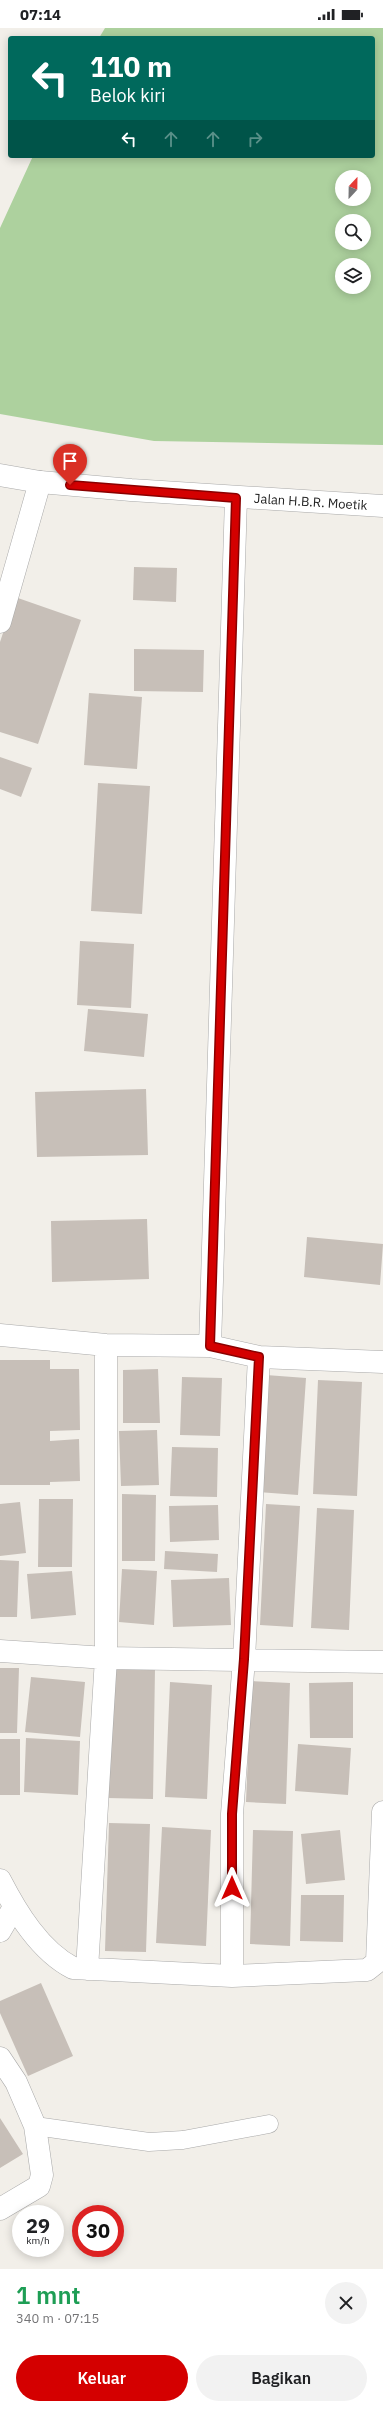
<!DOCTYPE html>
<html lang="id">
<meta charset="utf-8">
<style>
:root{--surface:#fff;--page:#f2f2f2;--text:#202124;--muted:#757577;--accent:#d40000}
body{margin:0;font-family:"IBM Plex Sans",sans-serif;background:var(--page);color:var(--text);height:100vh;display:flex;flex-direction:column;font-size:15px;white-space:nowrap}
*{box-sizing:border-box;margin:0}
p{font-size:13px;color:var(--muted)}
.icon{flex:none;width:22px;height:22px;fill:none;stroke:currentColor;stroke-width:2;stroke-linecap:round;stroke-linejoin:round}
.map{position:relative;height:2241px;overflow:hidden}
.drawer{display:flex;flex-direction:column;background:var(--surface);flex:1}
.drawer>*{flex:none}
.guide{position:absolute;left:8px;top:8px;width:367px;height:122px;border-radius:4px;box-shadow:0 2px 10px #0003;background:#00695c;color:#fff;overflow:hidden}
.needle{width:26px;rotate:22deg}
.controls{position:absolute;left:335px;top:142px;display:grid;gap:8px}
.controls a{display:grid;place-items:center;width:36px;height:36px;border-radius:50%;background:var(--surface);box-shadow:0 2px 10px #0003;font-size:20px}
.speed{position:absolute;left:12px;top:2177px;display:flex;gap:8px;font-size:20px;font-weight:700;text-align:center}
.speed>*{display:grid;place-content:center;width:52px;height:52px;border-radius:50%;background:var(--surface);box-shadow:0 2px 10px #0003;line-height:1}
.speed small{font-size:10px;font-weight:400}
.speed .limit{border:6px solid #d22;background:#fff;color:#111}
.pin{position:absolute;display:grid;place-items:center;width:34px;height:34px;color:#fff;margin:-41px -17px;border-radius:50% 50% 50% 0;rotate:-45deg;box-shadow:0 0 4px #0007}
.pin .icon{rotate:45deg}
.me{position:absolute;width:44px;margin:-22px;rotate:0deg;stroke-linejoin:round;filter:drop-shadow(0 0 3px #0008)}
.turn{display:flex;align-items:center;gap:14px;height:84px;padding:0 16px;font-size:18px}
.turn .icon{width:52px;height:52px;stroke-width:2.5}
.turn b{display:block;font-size:28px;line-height:34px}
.lanes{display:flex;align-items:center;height:38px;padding:0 16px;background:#0003;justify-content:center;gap:20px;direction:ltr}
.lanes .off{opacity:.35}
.round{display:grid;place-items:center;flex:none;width:42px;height:42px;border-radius:21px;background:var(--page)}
.overview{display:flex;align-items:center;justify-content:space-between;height:68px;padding:0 16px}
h1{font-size:24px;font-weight:600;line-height:30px;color:#1e9e55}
.button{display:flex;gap:8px;margin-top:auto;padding:8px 16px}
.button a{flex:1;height:46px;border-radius:24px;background:var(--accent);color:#fff;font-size:16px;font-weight:600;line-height:46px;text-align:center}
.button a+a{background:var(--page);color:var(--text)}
.status{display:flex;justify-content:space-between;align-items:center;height:28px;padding:0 20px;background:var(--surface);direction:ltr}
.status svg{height:11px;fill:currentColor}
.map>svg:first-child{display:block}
.forest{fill:#add19e;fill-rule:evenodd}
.building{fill:#c7bfb8}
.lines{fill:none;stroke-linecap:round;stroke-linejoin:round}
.service-casing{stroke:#a9a9a9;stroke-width:19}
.minor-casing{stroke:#a9a9a9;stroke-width:23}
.tertiary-casing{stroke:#a9a9a9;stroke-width:23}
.service{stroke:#fff;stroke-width:18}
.minor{stroke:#fff;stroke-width:22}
.tertiary{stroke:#fff;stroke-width:22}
.route-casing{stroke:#8a0000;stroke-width:10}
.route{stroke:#d40000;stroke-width:7}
.labels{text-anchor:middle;stroke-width:3;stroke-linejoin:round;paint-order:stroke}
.street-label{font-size:13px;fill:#222;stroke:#fff}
</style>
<div class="status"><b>07:14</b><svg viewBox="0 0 49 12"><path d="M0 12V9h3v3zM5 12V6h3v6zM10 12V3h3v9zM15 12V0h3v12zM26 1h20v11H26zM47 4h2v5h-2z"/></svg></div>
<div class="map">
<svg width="383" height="2241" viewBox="0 0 383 2241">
<rect width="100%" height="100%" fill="#f2efe9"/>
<path class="forest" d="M105,0H383V417L154,413L0,386V200L33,128H373V10H99ZM342,149H364V171H342ZM342,193H364V215H342ZM342,237H364V259H342Z"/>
<path class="building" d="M134,539L177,540L176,574L133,572Z
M15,569L81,592L38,716L0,704V614Z
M134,621L204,622L203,664L134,663Z
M89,665L142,669L137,741L84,737Z
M0,729L32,740L21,769L0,761Z
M98,755L150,758L142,886L91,883Z
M80,913L134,916L131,980L77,977Z
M88,981L148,986L144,1029L84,1023Z
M146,1061L148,1127L37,1129L35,1064Z
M147,1191L149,1251L52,1254L51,1193Z
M307,1209L383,1216L380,1257L304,1249Z
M0,1332H50V1341H79L80,1402L50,1403V1413L79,1411L80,1453L50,1454V1457H0Z
M158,1341L160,1395H123V1342Z
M266,1347L306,1350L298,1467L258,1464Z
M182,1349L222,1350L220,1408L180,1407Z
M318,1352L362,1354L357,1468L313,1466Z
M157,1402L159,1457L121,1458L119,1403Z
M172,1419L218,1420L217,1469L170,1468Z
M122,1466L156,1467L155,1533H122Z
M39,1471H73L72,1539H38Z
M20,1474L26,1525L0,1528V1476Z
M266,1476L300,1478L293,1599L260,1597Z
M218,1477L219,1512L170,1514L169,1478Z
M317,1480L354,1482L349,1602L311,1600Z
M165,1523L218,1526L217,1544L164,1541Z
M0,1532L19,1533L17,1589H0Z
M122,1541L157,1543L154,1597L119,1594Z
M72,1543L76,1587L31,1591L27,1546Z
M229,1550L231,1597L173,1599L171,1552Z
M109,1639L155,1640L153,1771L107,1770Z
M0,1640H19L17,1705H0Z
M31,1649L85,1654L80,1709L25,1704Z
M251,1653L290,1655L286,1776L246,1774Z
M170,1654L212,1657L207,1771L165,1769Z
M353,1654V1710H310L309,1655Z
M26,1710L80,1713L78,1767L24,1764Z
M0,1711H20V1767H0Z
M298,1716L351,1720L348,1767L295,1763Z
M109,1795L150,1796L146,1924L105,1923Z
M162,1799L211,1802L206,1918L156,1915Z
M253,1802L293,1803L290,1918L250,1916Z
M340,1802L345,1852L306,1856L301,1806Z
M301,1867H344L343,1914L300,1913Z
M41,1955L73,2028L28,2048L0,1985V1973Z
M0,2090L23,2126L0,2140Z"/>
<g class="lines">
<g class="service-casing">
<path id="service" d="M35,2098L149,2114L183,2112L269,2096"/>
</g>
<g class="minor-casing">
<path id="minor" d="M0,594L40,454
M0,1307L106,1317L210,1318L259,1329L383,1334
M210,1318L236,470
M0,1623L106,1630L383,1634
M0,1852C17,1885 40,1923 73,1940L232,1948L367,1942L377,1934L383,1784
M0,1903L14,1879
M87,1941L106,1630V1317
M232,1948V1786L244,1631L259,1329
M0,2030L16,2054L35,2098L42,2147L39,2158L0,2181"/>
</g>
<g class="tertiary-casing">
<g id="tertiary">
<path id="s1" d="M0,447L40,454L131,462L383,478"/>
</g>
</g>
<use href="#service" class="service"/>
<use href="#minor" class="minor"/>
<use href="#tertiary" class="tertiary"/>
</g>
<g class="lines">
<g class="route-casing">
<path id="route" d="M70,457L236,470L210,1318L259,1329L244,1631L232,1786V1860"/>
</g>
<use href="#route" class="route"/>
</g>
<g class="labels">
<g class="street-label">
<text dy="5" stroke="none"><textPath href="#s1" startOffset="312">Jalan H.B.R. Moetik</textPath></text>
</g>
</g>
</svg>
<div class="controls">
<a><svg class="needle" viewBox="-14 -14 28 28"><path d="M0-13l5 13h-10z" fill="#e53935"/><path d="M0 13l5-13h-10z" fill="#757577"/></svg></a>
<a><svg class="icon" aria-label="search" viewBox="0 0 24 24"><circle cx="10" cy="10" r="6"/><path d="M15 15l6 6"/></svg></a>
<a><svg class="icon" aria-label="layers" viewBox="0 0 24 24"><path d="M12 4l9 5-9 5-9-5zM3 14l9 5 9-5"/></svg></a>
</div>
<div class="speed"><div>29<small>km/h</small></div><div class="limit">30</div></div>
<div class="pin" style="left:70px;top:457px;background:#d93025"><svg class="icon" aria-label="arrive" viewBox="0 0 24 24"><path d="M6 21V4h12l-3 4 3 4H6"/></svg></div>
<svg class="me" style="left:232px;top:1860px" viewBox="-20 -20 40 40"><path d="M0-17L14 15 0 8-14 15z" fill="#d40000" stroke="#fff" stroke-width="4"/></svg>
<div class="guide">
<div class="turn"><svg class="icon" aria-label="left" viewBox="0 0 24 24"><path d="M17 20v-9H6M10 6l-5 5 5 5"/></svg><div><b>110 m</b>Belok kiri</div></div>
<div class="lanes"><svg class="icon" aria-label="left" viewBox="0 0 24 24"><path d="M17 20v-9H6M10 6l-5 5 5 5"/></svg><svg class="icon off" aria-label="ahead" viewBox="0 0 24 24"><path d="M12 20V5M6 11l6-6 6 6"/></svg><svg class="icon off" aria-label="ahead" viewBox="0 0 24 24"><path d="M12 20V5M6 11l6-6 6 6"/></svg><svg class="icon off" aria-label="right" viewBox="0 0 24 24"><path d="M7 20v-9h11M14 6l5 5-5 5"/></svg></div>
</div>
</div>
<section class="drawer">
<div class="overview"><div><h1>1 mnt</h1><p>340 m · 07:15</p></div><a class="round"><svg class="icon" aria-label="close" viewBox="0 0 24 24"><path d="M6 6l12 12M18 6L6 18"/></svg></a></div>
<div class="button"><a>Keluar</a><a>Bagikan</a></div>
</section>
